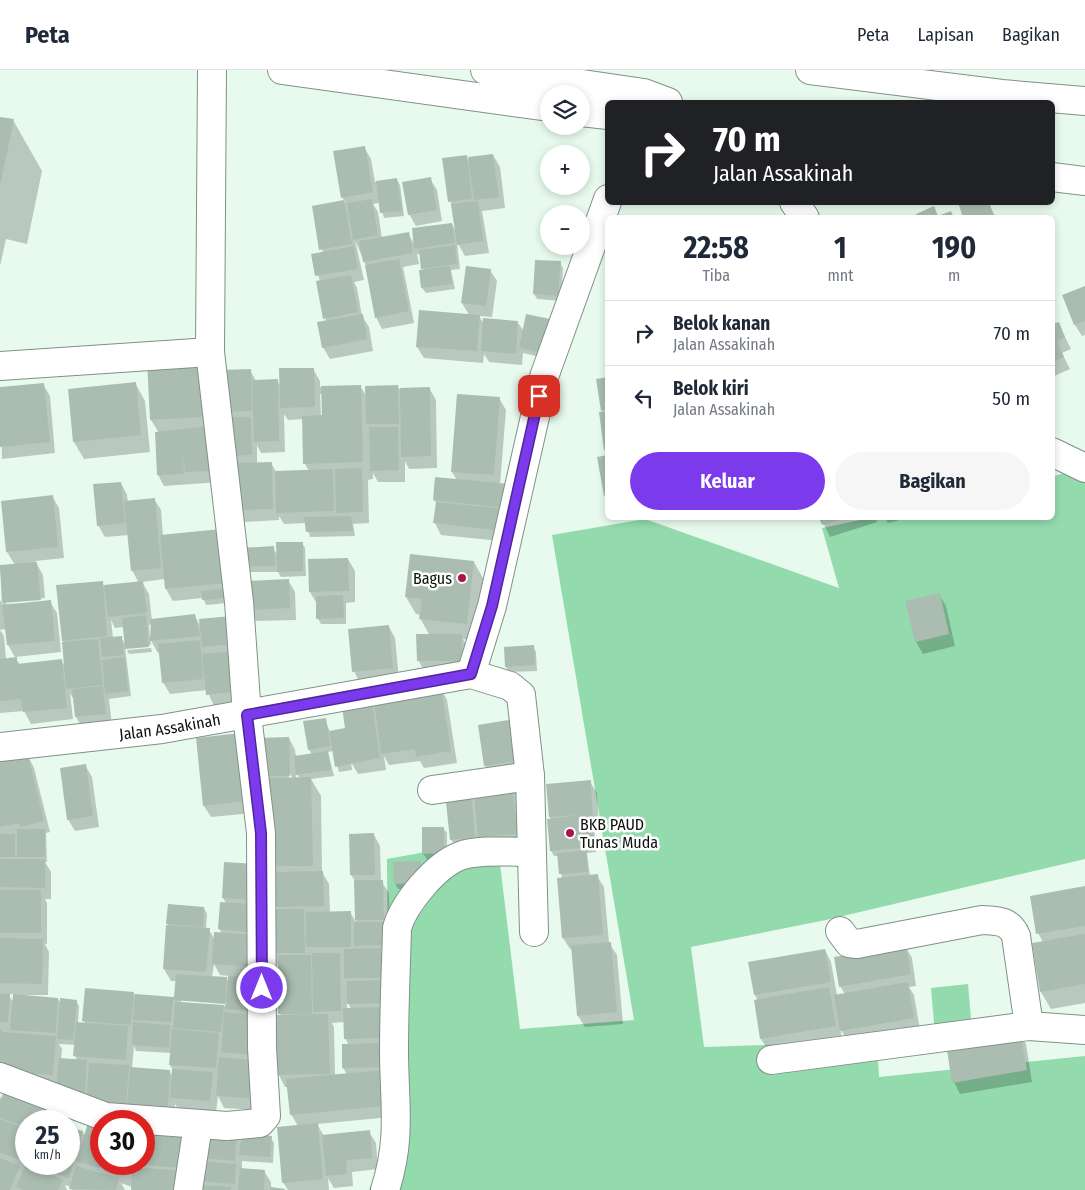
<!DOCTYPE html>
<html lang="id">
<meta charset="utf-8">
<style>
:root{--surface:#fff;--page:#f6f6f7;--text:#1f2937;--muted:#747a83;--line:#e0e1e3;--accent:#7c3aed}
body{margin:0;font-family:"Fira Sans Condensed",sans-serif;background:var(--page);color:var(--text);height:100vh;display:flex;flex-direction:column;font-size:19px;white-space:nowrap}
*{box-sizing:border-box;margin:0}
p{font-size:16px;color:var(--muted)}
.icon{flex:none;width:28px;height:28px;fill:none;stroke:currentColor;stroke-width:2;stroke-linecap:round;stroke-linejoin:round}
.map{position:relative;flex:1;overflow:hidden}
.details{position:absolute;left:605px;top:145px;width:450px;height:305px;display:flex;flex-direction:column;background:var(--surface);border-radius:8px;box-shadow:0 2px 8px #0003}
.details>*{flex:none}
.guide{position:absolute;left:605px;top:30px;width:450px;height:105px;border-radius:8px;box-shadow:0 2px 8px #0003;background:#202124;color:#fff;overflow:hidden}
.tools{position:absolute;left:540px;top:15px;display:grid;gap:10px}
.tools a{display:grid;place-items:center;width:50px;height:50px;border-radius:50%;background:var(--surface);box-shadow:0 2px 8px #0003;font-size:25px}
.speed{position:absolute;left:15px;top:1040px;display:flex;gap:10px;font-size:25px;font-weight:700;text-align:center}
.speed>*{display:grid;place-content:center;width:65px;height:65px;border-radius:50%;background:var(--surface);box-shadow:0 2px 8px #0003;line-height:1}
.speed small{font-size:12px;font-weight:400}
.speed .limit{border:8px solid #d22;background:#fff;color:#111}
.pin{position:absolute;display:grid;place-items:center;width:42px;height:42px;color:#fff;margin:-21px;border-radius:10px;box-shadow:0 2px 8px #0006}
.me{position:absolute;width:55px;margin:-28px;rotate:0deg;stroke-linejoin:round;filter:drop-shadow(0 0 4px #0008)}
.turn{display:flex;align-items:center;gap:18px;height:105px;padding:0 25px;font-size:22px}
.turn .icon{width:65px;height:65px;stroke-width:2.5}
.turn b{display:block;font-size:35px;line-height:42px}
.eta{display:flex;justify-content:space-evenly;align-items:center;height:85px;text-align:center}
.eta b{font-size:30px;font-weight:700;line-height:35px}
.button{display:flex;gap:10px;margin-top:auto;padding:10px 25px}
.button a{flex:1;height:58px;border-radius:30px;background:var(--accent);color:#fff;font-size:20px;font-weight:700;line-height:58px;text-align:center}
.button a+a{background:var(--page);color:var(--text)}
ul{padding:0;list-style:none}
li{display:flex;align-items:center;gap:15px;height:65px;padding:0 25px;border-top:1px solid var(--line)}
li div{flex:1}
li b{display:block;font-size:19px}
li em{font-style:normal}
header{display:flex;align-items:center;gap:30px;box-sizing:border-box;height:70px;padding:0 25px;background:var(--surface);border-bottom:1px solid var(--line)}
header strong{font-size:24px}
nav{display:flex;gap:28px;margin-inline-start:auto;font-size:18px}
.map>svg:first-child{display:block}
.green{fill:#93dbad}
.shadow{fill:#0003;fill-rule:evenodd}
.building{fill:#abbdb1}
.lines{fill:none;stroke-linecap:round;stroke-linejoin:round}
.street-casing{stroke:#809186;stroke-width:30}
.highway-casing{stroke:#809186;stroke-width:30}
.street{stroke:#fff;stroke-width:28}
.highway{stroke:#fff;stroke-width:28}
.route-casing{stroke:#51269a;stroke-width:12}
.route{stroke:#7c3aed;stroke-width:9}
.poi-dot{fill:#a9164e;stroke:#fff;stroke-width:2}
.labels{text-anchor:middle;stroke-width:5;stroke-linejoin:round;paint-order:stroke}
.poi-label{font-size:16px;fill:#0c120e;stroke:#fff;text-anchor:end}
.street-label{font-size:16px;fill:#0c120e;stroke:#fff}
</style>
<header>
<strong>Peta</strong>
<nav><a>Peta</a><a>Lapisan</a><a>Bagikan</a></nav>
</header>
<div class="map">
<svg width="1085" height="1120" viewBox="0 0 1085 1120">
<rect width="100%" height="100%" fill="#e8faee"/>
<path class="green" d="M1085,399V789L826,850L691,877L704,977L877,971L879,1007L1085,986V1120H369L389,1069L387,789L497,769L520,959L634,950L552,465L645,449L839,518L822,458L870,448H1052L1053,406Z
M968,914L972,960L935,964L931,918Z"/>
<path class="shadow" d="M0,48L13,50L42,101L27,174L6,169L0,196Z
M364,77L371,89L375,112L397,110L400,115L404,146L384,148L380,133L373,134L378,142L382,168L408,164L415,175L452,154L456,162L443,89L466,87L471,95L493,85L500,97L505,138L482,141L489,183L465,186L457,172L460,199L451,200L455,219L426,223L422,218L424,201L420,184H417L419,194L403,197L414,253L382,259L376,247L366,196L355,170L364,210L354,212L357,218L362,246L369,257L373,281L330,289L323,277L326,252L320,212L313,185L323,183L313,137L345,132L342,127Z
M430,109L437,120L442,151L416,156L409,144Z
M988,132L996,148H964Z
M560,193L563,198L561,231L537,229L534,224Z
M490,200L497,211L492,247L479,246L484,254L517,252L545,288L523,283L522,295L489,292L484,284L483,293L424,288L417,277L469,245L462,233Z
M1085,218V265L1082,266L1075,255Z
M1052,252L1054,255L1058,253L1071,279L1062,283L1070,299L1052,307Z
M201,289L220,412L164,416L158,405L159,363L151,350Z
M313,299L320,311V317L360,316L367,327L398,316L399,319L429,318L436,330L437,398L409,399L405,391V412H378L373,403V409L368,410L369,453L353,454L355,466L310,467L306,453L284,454L279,446V450L244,452L237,440L221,342L250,300L256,311L277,310L280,316ZM320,324H323V347H321ZM284,344L288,350L304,349L305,394L309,401L276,402L271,393H257V375L261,383L285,382Z
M135,313L145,331L150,382L84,389L74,372Z
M43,314L50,326L55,383L2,389L0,318Z
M458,325L499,328L506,340L500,415L510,472L441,465L435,453L437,434L434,430L457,410L452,402Z
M121,413L127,425L128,432L154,429L161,440L163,466L220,460L238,532L206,535L203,528L173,531L166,519L165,509L142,512L149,524L152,551L194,545L201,557L231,547L246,633L214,636L207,620L170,624L163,612L160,582L158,583L150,569L151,575L126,578V580L125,577L131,626L109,629L112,656L83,659L76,647L74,630L70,623L73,649L31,654L24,641L0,643V530L3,535L0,496L15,495L7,482L52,426L59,438L64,488L35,491L43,505L45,528L6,532V534L50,532L57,543L61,582L15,587L20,595L62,591L65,597L63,570L102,512L104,516L139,513L132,500L129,465L105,467L98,455ZM111,550L115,558L124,557L126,575L121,568H113ZM152,554V566L150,567L149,555ZM6,559L8,575L16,589H6L4,566L0,560Z
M821,448H876L877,452L830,467Z
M885,448H907L888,453Z
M302,473L305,478L306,506L281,507L278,502H245L242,497L273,478L278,486Z
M348,489L355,501V532L346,533V554H321L318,549L317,534L310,522Z
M474,492L484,510L477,571L463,569L468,577V602H425L418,590L430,566L420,548L421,545L416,544L406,527Z
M288,510L295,522L296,550L255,551L248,539Z
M939,524L946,536L955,576L923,584L916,572L906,532Z
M389,557L395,568L399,609L360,613L354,601Z
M533,576L536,582L537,601L509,602L506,597Z
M151,578L152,582L129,584L127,580Z
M441,619L447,630L457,693L424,698L420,691L389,695L384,686L386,700L358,704L351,692L352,700L339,702L333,681L328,682L334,706L311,709L321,726L322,802L329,814L330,843L350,842L356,852V812L351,805L374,765L380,776L381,811L389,823L390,861L387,880H380L387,891L391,1047L317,1054L324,1066L369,1062L376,1073L378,1099L352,1102L353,1116L334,1118L328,1108L329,1120H288L283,1112L298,1056L291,1044L288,1017H285L279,1005L278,947H281L278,895L271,883L277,840L260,706L289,668L295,680L296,687L312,685L309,679L325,649L330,662L348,665L343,631ZM288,700L293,709H290L286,701ZM296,702L300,709H296ZM347,930L351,939H347ZM345,952V968L349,975H343V998L347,1004L335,1006L334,957L332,953Z
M480,656L527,702L492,707L485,695Z
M197,669L253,743L211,747L204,736Z
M28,686L34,698L50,762L46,763L47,792H45L51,802V829H45L47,833V874H45L49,882L48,925H25V927L58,929L61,934L76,931L79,936L78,953L85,954L84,951L86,920L175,928L176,911H171L164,899L169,857L168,854L204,838L207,844L206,859L209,860L215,870L222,863L219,859L221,833H226L223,828L256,796L255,1040L224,1038L218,1026L216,1042L178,1039L175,1034L174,1048L135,1045L0,1000V693ZM214,894L220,905L229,906V913L226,908L212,907ZM9,924H14L13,932L10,927ZM181,930L231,933V936L181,932ZM59,974L76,975L75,986L77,990L61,989L62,979ZM134,976L136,981L171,983L170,995L173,1000V1007L169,1001L132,998Z
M85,695L92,707L99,757L75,761L68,749Z
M590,712L597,723L599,755L594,756L596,782L587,783L590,806H597L604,817L609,873L617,885L623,954L585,957L578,946L573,879H570L563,868L562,808L558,786H554L551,781L550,747Z
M512,713L519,724L523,776L486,779L480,768L481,779L458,781L451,769L470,722L476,733Z
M443,758L447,763V789H427L423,784Z
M420,792L423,798V818L398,819L395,813Z
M1085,817V933L1051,939L1041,922L1043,872L1038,863Z
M905,876L912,888L916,916L909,917L914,925L920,960L848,972L840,958L842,967L768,980L761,969L758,931L755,925L750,893L825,880L831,892L837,925L845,924L840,916Z
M1019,962L1026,974L1032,1012L960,1024L954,1012Z
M5,1019L62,1044L65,1050L26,1051L27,1096L51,1106L48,1101L50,1094H69V1059L83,1062L85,1066L101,1059V1094H139L138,1099H145L142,1095L145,1065L203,1088L237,1065L241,1073L271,1068L274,1073L273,1093L242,1091V1099L264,1101L271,1112V1118L284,1120H132V1117L121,1113L125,1120H72L71,1117L65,1115L67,1120H0V1026L2,1030Z"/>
<path class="building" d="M0,47L14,49L1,112H0Z
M365,76L373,122L341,128L333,81Z
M493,84L499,127L474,130L468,87Z
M467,85L472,129L448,132L442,88Z
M431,107L437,140L408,145L402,112Z
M397,108L402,141L380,143L376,111Z
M372,129L378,165L353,170L347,133Z
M344,130L352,174L319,180L312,136Z
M478,131L483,171L457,175L451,134Z
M958,132H989L994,148H963Z
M934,136L938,146L951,141L954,148H917L916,144Z
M452,153L455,173L414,179L412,158Z
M409,162L413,183L363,192L359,171Z
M455,175L457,194L421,199L419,180Z
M354,176L358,199L315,206L311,184Z
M399,189L409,241L375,248L365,195Z
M535,190L561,191L558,226L533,224Z
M450,196L452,214L421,218L419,200Z
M466,196L491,199L486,236L461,233Z
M351,205L358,242L323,249L316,211Z
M1085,216V251L1074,255L1062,225Z
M419,240L480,245L477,281L416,277Z
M363,244L367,269L322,278L317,252Z
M526,244L550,249L542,283L519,278Z
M483,248L518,251L516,284L481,281Z
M1059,252L1065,267L1057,271L1064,287L1052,293V254Z
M201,288L204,347L150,350L147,291Z
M279,298H314L315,337L280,338Z
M251,299L252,341L220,342L219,300Z
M608,307V340L601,341L596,309Z
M278,309L279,371L254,372L252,310Z
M136,312L141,365L73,372L68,319Z
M44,313L50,372L0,377V317Z
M361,315L363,392L303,394L302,346L322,345L321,316Z
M398,315L399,354H366L365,316Z
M430,317L431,386L401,387L400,318Z
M457,324L500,327L494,405L451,402Z
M608,341V380H604L599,342Z
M227,347H251L252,385L228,386Z
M211,356L214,401L185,402L183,382L184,404L157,405L155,362Z
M369,357H398L399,400L370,401Z
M608,385V425L604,426L597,387Z
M272,392L273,439L236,440L235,393Z
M362,398L363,442L336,443L335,399Z
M333,399L334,441L276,443L275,401Z
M435,407L509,414L507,438L433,430Z
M121,412L125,453L97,456L93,414Z
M53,425L58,477L6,482L1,431Z
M155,428L161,498L131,501L124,431Z
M436,432L506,439L504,461L433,453Z
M351,446L353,461L306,462L304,447Z
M819,448H846L822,455Z
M221,459L226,513L165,519L160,465Z
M276,472H303V501L277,502Z
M274,476L275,496L241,497L240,478Z
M410,484L474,491L467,554L419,549L422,529L405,527Z
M348,488L349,521L309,522L308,489Z
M37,492L41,530L2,533L0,495Z
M289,509L290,538L247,540L246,511Z
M103,511L107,566L62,571L56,515Z
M143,511L147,543L108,547L104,515Z
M235,518L236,527L202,530L201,521Z
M940,523L949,564L915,572L905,531Z
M343,525L344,548L316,549V526Z
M51,530L55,571L7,575L2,535Z
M195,544L200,566L150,571L151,549Z
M146,545L149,577L125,579L122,548Z
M232,546L235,574L202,577L199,549Z
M389,555L393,598L352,602L348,559Z
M416,564H462V591H417Z
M122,566L124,585L102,587L100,568Z
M98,569L103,615L66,619L62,572Z
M200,570L203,609L162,613L158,574Z
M534,575L535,595L505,597L504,577Z
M237,581L240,621L206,625L202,584Z
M17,587V594L62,589L67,638L23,642L21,629L0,631V589Z
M125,587L128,621L105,624L102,590Z
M103,616L106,644L75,647L72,619Z
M441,617L451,681L416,687L415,679L381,684L374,632Z
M371,625L380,688L335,697L329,661L345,658L341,630Z
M326,648L330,676L308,680L303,651Z
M515,649L521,690L484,696L478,655Z
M240,663L247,731L203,736L196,668Z
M289,667L290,706H259L258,668Z
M328,681L331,700L296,705L294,686Z
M28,685L44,751L20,757L19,753L0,757V692Z
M86,694L93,746L67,750L60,698Z
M311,707L313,796H268L267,708Z
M591,710L594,777L550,781L547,749L583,745L549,747L546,714Z
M512,711L517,764L478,767L473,715Z
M471,720L475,767L450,770L445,723Z
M422,757H444V783L422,784Z
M17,759H45V787H17Z
M374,763L375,805H350L349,764Z
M0,764H15V787H0Z
M586,780L588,802L559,804L557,783Z
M0,789H45V818L0,817Z
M421,791V813L394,814L393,792Z
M224,792L256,794L253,830L222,828Z
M323,801L324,836L273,837V802Z
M598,804L603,865L562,868L557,808Z
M354,810H383L384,850H355Z
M1085,816V856L1036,864L1030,826Z
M0,820H41V863H0Z
M220,832L257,834L255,863L218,859Z
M168,834L204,837L203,857L166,854Z
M270,839H304L305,883H270Z
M351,841V877H306V842Z
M354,852H384V875L354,876Z
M166,855L210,858L206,902L163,899Z
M214,862L258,865L256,897L212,894Z
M1085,864V914L1040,922L1032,873Z
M0,868L43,869L42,914L0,913Z
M611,872L617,942L577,946L571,875Z
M906,875L911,904L839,917L834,887Z
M381,878V908H344V879Z
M825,879L831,912L754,925L748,892Z
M312,883H340L341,941L313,942Z
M278,885H311L312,944H278Z
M176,904L227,907L225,934L173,930L171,952L133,950L135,924L174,927Z
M228,906L256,908L253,941L225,939Z
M386,910V933L347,934V911Z
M908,912L914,948L840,961L834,925Z
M829,917L836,956L760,969L754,930Z
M85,918L134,922L131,955L82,951Z
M0,924H10L8,952H0Z
M13,924L58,928L56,963L10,960Z
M60,928L77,930L73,970L57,969Z
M175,932L224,935L221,962L173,958Z
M384,937L385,968L344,969L343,938Z
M224,942L254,945L251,985L221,982Z
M328,944L330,1004L277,1005L276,945Z
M76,952L128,956L126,990L73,986Z
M133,952L170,955L169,978L132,975Z
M0,959H3L2,962L56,966L53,1005L0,1001Z
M172,959L219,963L216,998L169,995Z
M1020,961L1027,1000L952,1013L946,973Z
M384,973V997L342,998V974Z
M219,987L253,990L249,1028L216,1026Z
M59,988L87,990L85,1023L56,1021Z
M89,993L129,995L126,1036L86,1032Z
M130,997L170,1000L168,1037L127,1034Z
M172,999L213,1002L210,1031L170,1028Z
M382,1000L385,1036L290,1045L286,1009Z
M5,1018L44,1032L38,1051H26V1057L0,1048V1032Z
M44,1037L63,1043L60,1051H39Z
M0,1049L26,1059V1068L19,1089L0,1083Z
M88,1053L101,1057V1094H130L126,1106L76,1091Z
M318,1053L323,1109L282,1113L277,1057Z
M69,1057L83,1061L69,1108L47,1101L49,1094H69Z
M370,1060L372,1088L346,1090L347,1104L326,1106L322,1065Z
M203,1062L237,1064L235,1091L201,1088Z
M144,1064L193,1068L191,1099L144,1095Z
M241,1064L272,1066L270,1087L239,1085Z
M0,1088L20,1096L10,1120H0Z
M195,1091L236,1094L235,1114L193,1111Z
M26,1094L63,1110L58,1120H22L16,1117Z
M76,1096L119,1108L116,1120L69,1119Z
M132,1097L187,1101L186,1120H131Z
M240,1098L265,1100L264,1120H238Z
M190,1114L231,1117V1120H189Z
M271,1117L285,1119V1120H270Z"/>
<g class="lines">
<g class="street-casing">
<g id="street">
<path d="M794,132L805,148"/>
<path d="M0,296L210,282L212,0"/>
<path d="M1052,382L1085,398"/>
<path d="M471,604L492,536L544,307L608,129"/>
<path id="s1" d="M0,677L162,659L471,604L510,616L521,625L530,706L534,862"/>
<path d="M432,720L530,706"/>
<path d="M840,861L849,873L857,874L982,850C998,851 1009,850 1016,866L1029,956"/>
<path d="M771,990L1029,956L1085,960"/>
<path d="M0,1007L106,1047L227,1056L260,1053L266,1046L262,978L261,763L247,645L239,532L210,282"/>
<path d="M188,1120L198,1055"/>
<path d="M385,1120C402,1067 394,1033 394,980C394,939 396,898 397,858C404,833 436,795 460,786C478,779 511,782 530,782"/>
</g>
</g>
<g class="highway-casing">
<path id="highway" d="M282,0L549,37
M485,0L644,23L668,32
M810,0L1002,24L1085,31
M581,42L608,45
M1052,107L1085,111"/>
</g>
<use href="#street" class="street"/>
<use href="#highway" class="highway"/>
</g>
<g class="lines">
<g class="route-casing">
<path id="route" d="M262,918L261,763L247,645L471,604L492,536L539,326"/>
</g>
<use href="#route" class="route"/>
</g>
<g class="poi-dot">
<circle cx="462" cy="508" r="5"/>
<circle cx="570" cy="763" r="5"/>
</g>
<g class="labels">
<g class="poi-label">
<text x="452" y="514">Bagus</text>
<text x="580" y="760" text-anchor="start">BKB PAUD<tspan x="580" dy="18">Tunas Muda</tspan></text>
</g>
<g class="street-label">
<text dy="6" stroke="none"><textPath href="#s1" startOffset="171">Jalan Assakinah</textPath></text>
</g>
</g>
</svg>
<div class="tools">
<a><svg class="icon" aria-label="layers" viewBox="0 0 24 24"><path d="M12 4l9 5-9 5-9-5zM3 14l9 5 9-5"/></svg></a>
<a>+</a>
<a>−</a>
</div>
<div class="speed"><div>25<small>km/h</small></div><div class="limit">30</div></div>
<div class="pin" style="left:539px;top:326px;background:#d93025"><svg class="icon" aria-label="arrive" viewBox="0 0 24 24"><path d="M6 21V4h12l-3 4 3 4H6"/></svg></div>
<svg class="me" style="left:262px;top:918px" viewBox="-20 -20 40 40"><circle r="17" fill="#7c3aed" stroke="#fff" stroke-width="3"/><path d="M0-11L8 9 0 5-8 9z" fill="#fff"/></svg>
<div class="guide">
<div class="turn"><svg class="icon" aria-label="right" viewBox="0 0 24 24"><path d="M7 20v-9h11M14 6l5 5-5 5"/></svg><div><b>70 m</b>Jalan Assakinah</div></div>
</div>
<section class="details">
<div class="eta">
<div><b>22:58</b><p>Tiba</p></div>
<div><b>1</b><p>mnt</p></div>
<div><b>190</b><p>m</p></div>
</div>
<ul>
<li><svg class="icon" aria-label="right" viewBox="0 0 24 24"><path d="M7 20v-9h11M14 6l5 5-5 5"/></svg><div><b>Belok kanan</b><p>Jalan Assakinah</p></div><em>70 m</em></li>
<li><svg class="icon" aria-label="left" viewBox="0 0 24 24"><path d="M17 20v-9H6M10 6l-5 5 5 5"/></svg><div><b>Belok kiri</b><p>Jalan Assakinah</p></div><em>50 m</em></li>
</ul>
<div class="button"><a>Keluar</a><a>Bagikan</a></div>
</section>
</div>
